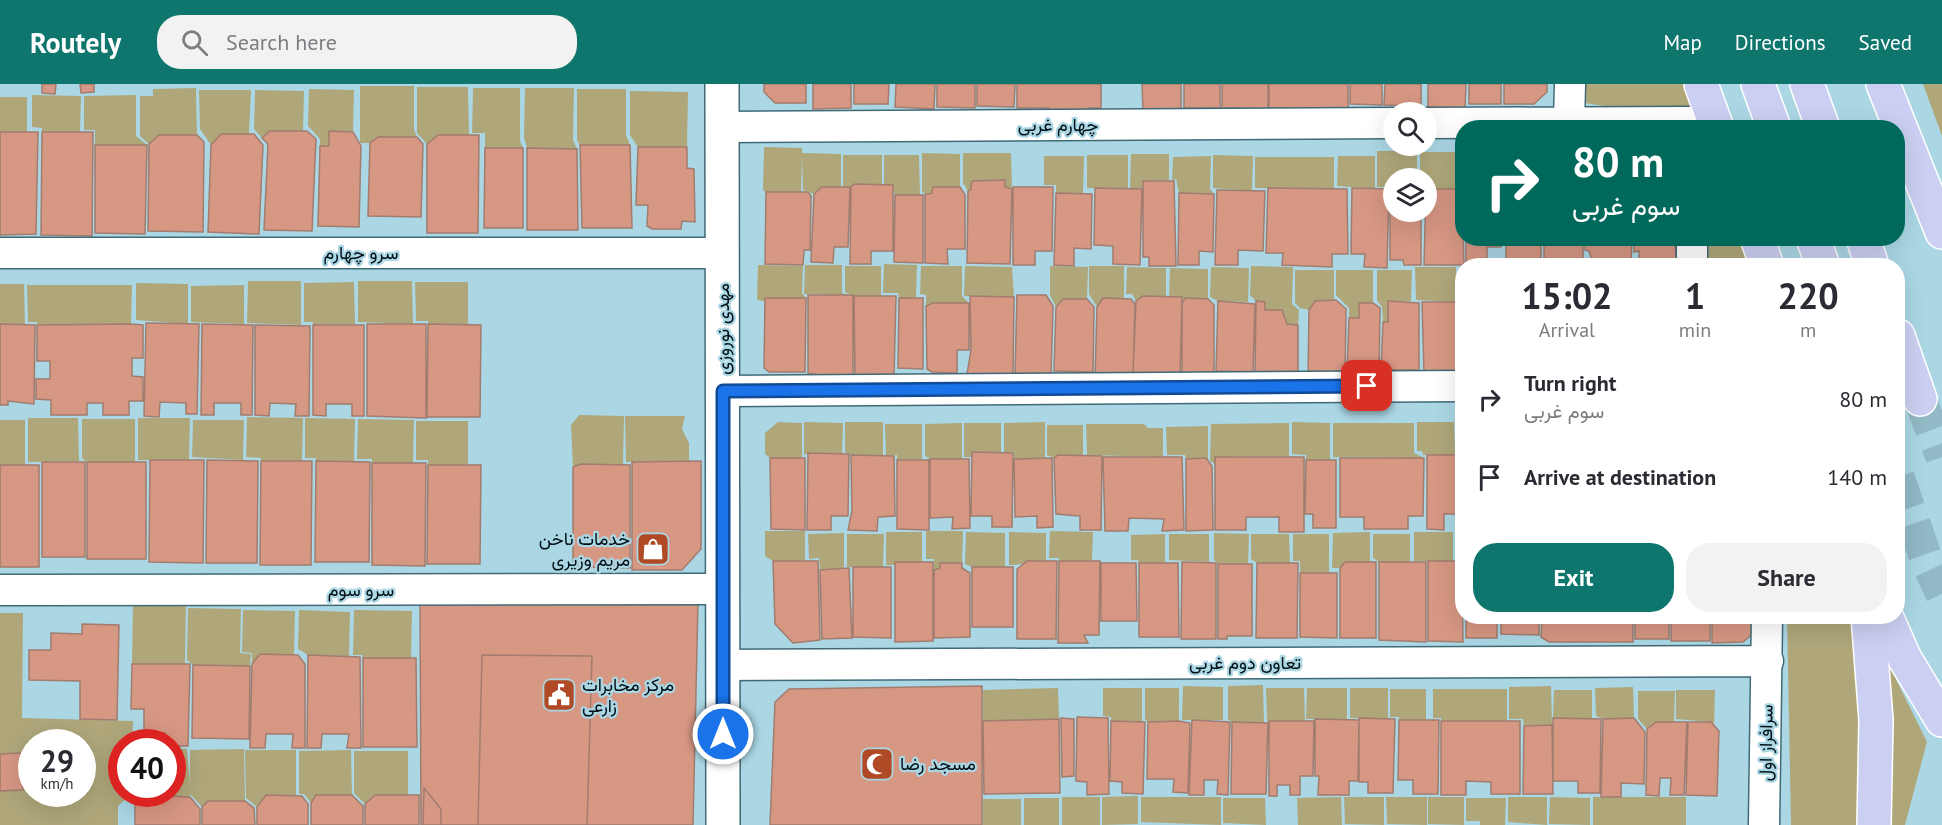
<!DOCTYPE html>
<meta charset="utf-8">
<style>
:root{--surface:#fff;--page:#f2f2f3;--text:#2b2b33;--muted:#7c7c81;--accent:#0f766e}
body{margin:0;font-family:"PT Sans",Vazirmatn,sans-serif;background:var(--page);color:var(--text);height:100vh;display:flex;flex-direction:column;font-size:22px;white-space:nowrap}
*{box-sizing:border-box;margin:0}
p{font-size:20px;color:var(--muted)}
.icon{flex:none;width:33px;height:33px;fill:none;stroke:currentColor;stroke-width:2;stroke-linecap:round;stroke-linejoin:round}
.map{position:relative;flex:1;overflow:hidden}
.sheet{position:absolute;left:1455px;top:174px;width:450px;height:366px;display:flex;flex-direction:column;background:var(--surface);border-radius:24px;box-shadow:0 6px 24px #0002}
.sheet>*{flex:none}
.top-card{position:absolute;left:1455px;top:36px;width:450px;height:126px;border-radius:24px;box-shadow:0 6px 24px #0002;background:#00695c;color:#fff;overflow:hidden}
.tools{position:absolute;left:1383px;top:18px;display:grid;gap:12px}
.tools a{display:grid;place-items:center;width:54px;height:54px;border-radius:50%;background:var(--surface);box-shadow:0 6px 24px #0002;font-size:30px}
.speed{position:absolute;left:18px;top:645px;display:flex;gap:12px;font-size:30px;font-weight:700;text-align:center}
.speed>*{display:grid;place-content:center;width:78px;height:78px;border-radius:50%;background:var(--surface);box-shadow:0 6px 24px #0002;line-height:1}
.speed small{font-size:15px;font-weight:400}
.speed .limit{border:9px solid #d22;background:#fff;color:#111}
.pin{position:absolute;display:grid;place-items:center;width:51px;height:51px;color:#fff;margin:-26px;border-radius:12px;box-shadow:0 3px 9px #0006}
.me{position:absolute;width:66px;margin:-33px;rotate:0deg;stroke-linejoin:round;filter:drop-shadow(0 0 4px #0008)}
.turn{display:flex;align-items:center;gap:21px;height:126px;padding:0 18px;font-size:27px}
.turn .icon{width:78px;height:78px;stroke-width:2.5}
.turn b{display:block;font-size:42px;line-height:51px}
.eta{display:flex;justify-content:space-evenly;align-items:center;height:102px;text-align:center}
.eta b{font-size:36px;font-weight:700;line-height:42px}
.button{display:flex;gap:12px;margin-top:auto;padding:12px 18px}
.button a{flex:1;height:69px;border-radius:24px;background:var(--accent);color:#fff;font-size:24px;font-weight:700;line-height:69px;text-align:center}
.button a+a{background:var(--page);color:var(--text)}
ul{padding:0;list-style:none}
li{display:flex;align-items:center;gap:18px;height:78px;padding:0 18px}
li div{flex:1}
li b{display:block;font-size:22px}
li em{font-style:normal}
header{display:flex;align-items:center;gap:36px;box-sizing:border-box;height:84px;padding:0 30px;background:var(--accent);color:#fff}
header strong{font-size:28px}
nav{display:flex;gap:33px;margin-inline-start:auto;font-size:21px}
.search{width:420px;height:54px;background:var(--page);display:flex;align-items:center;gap:15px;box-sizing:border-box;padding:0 21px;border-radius:24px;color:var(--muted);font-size:22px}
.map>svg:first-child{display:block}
.green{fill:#afa77a;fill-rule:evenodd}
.building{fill:#d69783;stroke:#a17c6f;stroke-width:1.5}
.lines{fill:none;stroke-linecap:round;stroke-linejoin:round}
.highway-tunnel{stroke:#92b9c6;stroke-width:33;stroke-dasharray:33 16;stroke-linecap:butt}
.street-casing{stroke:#406a76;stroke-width:33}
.secondary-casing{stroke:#406a76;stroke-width:36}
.highway-casing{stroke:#fff;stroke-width:36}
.street{stroke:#fff;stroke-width:30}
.secondary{stroke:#fff;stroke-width:33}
.highway{stroke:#cbd0f2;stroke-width:33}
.route-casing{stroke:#114b97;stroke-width:15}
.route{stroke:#1a73e8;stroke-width:10}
.labels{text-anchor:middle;stroke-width:4.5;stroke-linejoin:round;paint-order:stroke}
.street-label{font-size:18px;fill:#010f14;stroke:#abd7e5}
.poi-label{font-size:18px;fill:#010f14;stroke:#abd7e5;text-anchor:start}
</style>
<header>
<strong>Routely</strong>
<div class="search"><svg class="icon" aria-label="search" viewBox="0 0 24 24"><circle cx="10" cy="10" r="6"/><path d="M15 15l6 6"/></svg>Search here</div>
<nav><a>Map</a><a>Directions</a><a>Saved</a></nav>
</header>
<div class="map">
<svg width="1942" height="741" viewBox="0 0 1942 741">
<rect width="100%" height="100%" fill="#abd7e5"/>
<path class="green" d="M1585,0H1688L1695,35L1584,19Z
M1923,0H1942V52Z
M360,2H414V46L417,53H378L370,59H360Z
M417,3H468L469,51H438L427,60L417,49Z
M196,4L197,51H159L149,60L140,52V12H153V5Z
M473,4H520V57L523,64H485V49H472Z
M525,4H574L573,56L577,65L527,64L524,53Z
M309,5L354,6L353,48L330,47L329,62H320V55L308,42Z
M577,5H626V51L630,61H580L577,56Z
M199,6H251L249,50H221L211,61L200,45Z
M255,6L304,7L303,47L262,54L254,45Z
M630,7L688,8L687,63H638L630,51Z
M32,11L81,12L80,48H42V44L32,43Z
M136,11V52L147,61H95V46H84V12Z
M0,13H27V48H0Z
M764,63L802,64V69L841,70V103H822L814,110L803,106L802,73L801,109L766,108L763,106Z
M1377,67H1417V94H1394L1393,116H1390V103H1377Z
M1420,68H1457L1458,105H1427L1426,94H1420Z
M922,69L960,70V103H933L932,109L925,111L922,107Z
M963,69H1011L1012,105L1005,103L1004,96L973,97L971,106L968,107L963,99Z
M1131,70H1169V96L1144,97L1143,104H1130Z
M843,71H882V100L843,103Z
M884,71H919L920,111H895L892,102L884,101Z
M1087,71H1128V104H1087Z
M1213,71L1253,72L1252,107L1213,104Z
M1044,72H1084L1083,109H1056V101H1044Z
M1211,72L1210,105L1214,110L1179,109L1176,95L1172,96L1173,73Z
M1338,72H1375V105L1337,102Z
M1255,73H1334V105L1255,104Z
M1701,155H1744L1754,181H1703Z
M884,180L917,181L916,214H899L898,209H883Z
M758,181L803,182L802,209L806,214H766L765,217L757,216Z
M805,181H842V209L846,211L804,210Z
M845,182H881V212H854L845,208Z
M921,182H962V212L969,219H933L926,222V211L920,210Z
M965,182L1012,183L1014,213L964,212Z
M1050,182L1088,183L1087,215H1064L1056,223L1050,211Z
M1089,182H1124V215L1103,214L1097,223L1089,210Z
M1251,182L1293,183L1292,220L1299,226L1298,241L1287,240L1282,226H1265V218L1256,217L1250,211Z
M1127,183L1166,184V213L1143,212L1136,217L1132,210H1126Z
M1211,183L1249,184L1248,218L1218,217L1210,213Z
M1415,183H1456V218L1416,216Z
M1170,184L1208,185V215L1185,214L1182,220V214H1169Z
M1295,186H1334V218L1315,217L1309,226L1300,224L1295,219Z
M1336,186H1373V219H1359V234H1349V224L1336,211Z
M1377,186H1412L1411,217L1388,218V238H1383L1382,223L1377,216Z
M248,197H301V241L247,239Z
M358,197H412L413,240L358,238Z
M354,198L355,240L313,241V238H304V199Z
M415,198H468V240H428V237H416Z
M136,199L188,200V240L136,236Z
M0,200H24L25,240H0Z
M27,201H132L131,240L37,241V238H28Z
M244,201V240L191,238V202Z
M579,331L624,332L623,381L573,383L571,341Z
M625,332H685L682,345L689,359V377L626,378Z
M247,333L303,334L302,377H261V374L246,373Z
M28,334H78L79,377L28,378Z
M138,334H190L189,376H138Z
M305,334L355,335L354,378L316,377V374H305Z
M82,335H135V378H87L82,374Z
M358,335L414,336L413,379H372V375H357Z
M0,336H25V381H0Z
M193,336H244L243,376L192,373Z
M416,337H468V381H428V376H416Z
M778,338L802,339V374H770L765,370V349Z
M804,338L843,339L842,370L809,369L804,371Z
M845,338H883V373H857L845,368Z
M1045,338V374L1014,375V368H1004V339Z
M1292,338L1330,339V376H1306V371L1292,370Z
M1417,338H1454L1455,371H1423L1422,367H1417Z
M962,339V375H930L925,372V340Z
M964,339H1001V368H973L972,373H964Z
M1289,339V372L1215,373V380L1210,377L1211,340Z
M1333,339H1414V369L1424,374L1333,373Z
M885,340H922V375L897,376V371H886Z
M1086,340H1144L1148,344H1163V373L1087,371Z
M1047,341H1083V371L1054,374L1047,371Z
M1208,342V376L1186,375L1185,371H1167L1166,343Z
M765,447H805V477H773L765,472Z
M926,447H963L962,479H940V484L934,486V475H926Z
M1050,447L1093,448L1092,478L1059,477V474H1049Z
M886,448H922V478H896L895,481H886Z
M966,448L1005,449V483H972L965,480Z
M1009,448L1046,449V477C1032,477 1022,481 1009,481Z
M1370,448V478H1345L1340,484H1332L1333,449Z
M1414,448H1453V477H1414Z
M844,449V485L820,486L819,474L809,475L808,450Z
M1214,449L1249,450L1248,480H1218L1214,476Z
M847,450H884L883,483H847Z
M1165,450V479H1139L1138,476H1131V451Z
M1169,450H1209V478L1169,476Z
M1251,450H1289L1290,479H1257L1251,475Z
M1293,450H1329V489H1300V477H1293Z
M1373,450H1410V478H1379L1373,474Z
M133,519H186L185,581L132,580Z
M188,524L241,525L240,569L251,570L250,582L193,581L187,576Z
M243,526L295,527L294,571L252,580V569L242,568Z
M299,526L350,528L349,572L308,571L298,565Z
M354,526L412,527L411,575L363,574L362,571H353Z
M0,529H23L22,634L133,637L132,658H122V710H131L118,722V741H0ZM32,658H82V710H32Z
M1787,533H1852L1868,741H1791Z
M1887,577L1927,658L1905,741H1891L1894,636Z
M1263,601L1264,638H1232L1228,635V602Z
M1183,602L1223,603V636H1182Z
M1551,602L1552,641L1524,642L1523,635H1509V603Z
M1633,603L1634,634L1603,635L1596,632L1595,604Z
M1058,604L1059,635L983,637V606Z
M1103,604H1142V637H1111V633L1103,632Z
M1145,604H1179V637L1148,638L1145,635Z
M1266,604H1304L1305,637H1267Z
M1307,604H1347V635H1306Z
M1350,604H1388V634H1350Z
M1390,605H1426V636H1399V633H1390Z
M1433,605H1507V637H1441V634H1433Z
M1554,606H1592V634H1553Z
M1676,606H1715L1714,642L1711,638L1676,635Z
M1638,607H1675L1674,638H1656L1647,645L1638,635Z
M173,664L187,665L190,700V666L244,665L245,717H208L202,723L190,710V713L135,711L172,710Z
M245,666H296V711H266L257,723L246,714Z
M351,666L352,711H317L311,719L304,710H299V667Z
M354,667H408V711H375L365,720L354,709Z
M1138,712V740L1102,741V713Z
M1062,713H1100V741H1062Z
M1141,713H1221V741L1141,738Z
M1341,713L1342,741H1298L1297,714Z
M1344,713H1384V741L1345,740Z
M1386,713H1427V741L1387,740Z
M1428,713H1464V741L1428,740Z
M1508,713H1547V741L1508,738Z
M1550,713L1590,714V741L1549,740Z
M1593,713H1686V741H1593Z
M1024,714H1059V741H1024Z
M1223,714H1265L1266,741L1223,739Z
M1466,714H1506L1505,741H1480V737H1466Z
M983,715H1021V741H983Z"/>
<path class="building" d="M42,0H56L55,10L42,9Z
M80,0H94V8L81,9Z
M764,0H806V19H775L764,8Z
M813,0H851V24L813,25Z
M854,0H889L888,20H854Z
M896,0H935L934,25L895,23Z
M937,0H975V24L937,23Z
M977,0H1015L1014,23L977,22Z
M1017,0H1101V24H1089V27H1050L1049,24H1017Z
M1142,0H1181V26H1143Z
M1184,0H1220V24H1184Z
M1222,0H1268V25L1222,24Z
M1269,0H1348V25L1269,24Z
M1350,0H1382V21L1350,20Z
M1385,0H1421V22L1384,21Z
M1428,0H1466L1465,25L1428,24Z
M1469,0H1501V20H1469Z
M1504,0H1547V8L1534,20H1504Z
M270,47H307L316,55L312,147L264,146L268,60L262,54Z
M329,47L353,48L361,62L359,143L318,142L320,62H329Z
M0,48H38L36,150L0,151Z
M42,48H93L92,152L41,151Z
M221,50H254L263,61L259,150L208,148L211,61Z
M159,51H197L204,58L203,148L148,147L149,60Z
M438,51H479L478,149H427V60Z
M378,53H417L423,60L421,133L368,132L370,59Z
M95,61H147L145,150L95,149Z
M580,61H630L632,144H582Z
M638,63H687V84L694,85L695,138L682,137L681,145H652L647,142L648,121H636Z
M485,64H523V144H484Z
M527,64L577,65L578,146H527Z
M1005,96V103L1012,105L1010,180L967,179L968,107L971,106V100L973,97Z
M1143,97H1174L1176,182H1149V173H1143Z
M855,100L893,101V167H871V180H850L851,103Z
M822,103H850L848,163H834L833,179L811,178L814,110Z
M933,103H960L965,111V165H947L948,180L925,179V111L932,109Z
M1013,103H1053L1052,167H1035V181H1013Z
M1095,104L1142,105L1140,181L1113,180V162L1094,161Z
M1268,104L1347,105L1348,170H1332V183L1282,181L1283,169H1266Z
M1352,104L1389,105L1387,184L1364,183L1365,170H1351Z
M1426,105H1462L1464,181H1424Z
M1217,106L1265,107L1263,167L1238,166V181H1215Z
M766,108H808L811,112L810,166H804L803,181L765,180Z
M1056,109L1092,110L1091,165L1074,164V182L1054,181Z
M1179,109L1214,110L1213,168L1199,167V181H1178Z
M895,111H923V179L894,178Z
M1390,116H1394V128H1421V181H1404L1403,176H1390Z
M1466,154H1501V163H1487V182H1466Z
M1506,154H1541V179H1506Z
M1544,154H1583V179L1544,180Z
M1585,154H1632L1631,181L1593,180L1589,167L1585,166Z
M1634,154H1675L1676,180H1639V167L1634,168Z
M808,211H853V293H815L814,290H808Z
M1017,211H1046L1053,222L1051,292L1015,291Z
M854,212H896L894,293H855Z
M970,212L1014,213L1013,290H967L971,266Z
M1143,212L1182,213L1180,295L1138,294L1133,288L1136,217Z
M765,214H806L805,288H769L764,284Z
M899,214H923V285L898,284Z
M1103,214L1131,215L1135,220L1133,295L1095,294L1097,223Z
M1185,214L1208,215L1214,221V288H1201V291L1182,289V220Z
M1458,214H1462V268Z
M1063,215H1087L1094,223L1093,288L1054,287L1056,223Z
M1336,216L1346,225L1345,294H1308L1309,226L1315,217Z
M1218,217L1255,220L1253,288L1216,287Z
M1256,217L1265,218V226H1282L1287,240L1298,241V292L1255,291Z
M1388,217L1419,219V286H1381L1383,238H1388Z
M1422,218H1456L1457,288H1424Z
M933,219H969V266H957V289L932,288L927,285L926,222Z
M1359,219H1373L1380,224L1379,290H1347L1349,234H1359Z
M146,239L199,240L197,330H186V319L160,318L159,333L144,332Z
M0,240L35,241L34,320L8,317V321H0Z
M131,240L143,241V274H132V292L143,293V317H129V331H103V319H87V331H51V316L36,315V295H50V277H37V241Z
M202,240L253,241L252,331H241V319H214V331H201Z
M367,240H426V334L367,332Z
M428,240L481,241L480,333H427Z
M255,241L310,242L309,332H295L296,320L270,319L269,332L255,331Z
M313,241H364V332H352V320H326V332L313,331Z
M972,368L1013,369L1012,443H992V432H971Z
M808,369L849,370L848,432H831V446H807Z
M851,371L894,372L895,432L878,433L877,447L848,446L852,427Z
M1058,371L1102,372L1101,446H1080V432L1056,430L1054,374Z
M1427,371H1461V430H1444V446L1427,445Z
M1103,373H1182L1184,446L1162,447L1164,435L1129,434L1128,447H1105Z
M1215,373H1304V448H1279V433H1246V446H1215Z
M770,374H805V446L771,445Z
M1052,374L1053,443L1037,444V432L1015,433L1014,375Z
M1206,374L1212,382L1213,446L1186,447V375Z
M1340,374H1424L1423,432H1408V445H1364V433H1340Z
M930,375H969L970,444L952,445L953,433L930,434Z
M150,376H204L203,479L149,478Z
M207,376L258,377L257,479H206Z
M897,376H929V446L897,445Z
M1306,376H1336V444H1313V430H1305Z
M261,377H312L311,481H260Z
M316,377L370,378L369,478H315Z
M701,377V465L682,486H632V378Z
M42,378H85V473H42Z
M87,378H146V475H87Z
M372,379H426L425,482L372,481Z
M581,380L630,381V484L579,483L573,480V383Z
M0,381H39V483H0Z
M428,381H481L480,480H427Z
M773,477H818L820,556L793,559L775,540Z
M1027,477H1057L1056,555H1017V485Z
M1059,477H1100L1099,551H1084L1088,559H1058Z
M1428,477H1462L1463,558L1428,557Z
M895,478H933V557L895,558Z
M1182,478L1216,479V555H1181Z
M1345,478H1376V554H1340V484Z
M1379,478H1426V558L1379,556Z
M940,479H962V484L970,489V553L934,554V486L940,484Z
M1101,479H1136L1137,537H1101Z
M1139,479H1178L1179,553H1139Z
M1257,479H1298L1297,554H1256Z
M1218,480H1252V552H1227V555H1218Z
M853,483H891V554L853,553Z
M972,483H1013V543H972Z
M849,484L852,554L822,555L820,486Z
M1300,489H1337V554L1300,553Z
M420,516L698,517L693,741H421Z
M1466,532H1497V554H1466Z
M1501,532H1539V551L1501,550Z
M1542,532H1633V558H1549L1541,553Z
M1635,532H1669V555H1635Z
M1671,532H1710V557H1671Z
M1712,532H1756V547L1743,558L1712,559Z
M82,540L119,541L117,636L80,635V597L29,596V566H51V549L82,550Z
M260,570L298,571L305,580V664H292L293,650H266L265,664H250L252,580Z
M308,571L360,573L361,664H347L349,650H322L321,664H307Z
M482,571L592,572L587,741H478Z
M363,574H416L417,663H363Z
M132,580H190L188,662H172V658H164L165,649L144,648V625H131Z
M193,581L250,582L249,655L192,654Z
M982,602V741H770L775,618L789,605Z
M1077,633L1108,634L1109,710L1087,711V698L1076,697Z
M1061,634L1074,635V692L1062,693Z
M1359,634L1395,635L1393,709H1368V698H1359Z
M1553,634L1601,635L1600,709H1578V697H1553Z
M1634,634L1645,648L1644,700L1621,699V713H1601L1603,635Z
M1059,635L1060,709L984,710L983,637Z
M1315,635L1359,636L1358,697H1349V711H1318L1319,692H1315Z
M1192,636L1230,638L1228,711L1217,710L1218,696H1204V711H1189Z
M1399,636H1439L1438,710H1413V696H1398Z
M1111,637L1145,638L1143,710L1122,709V698L1110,697Z
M1179,637L1190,639L1188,709L1173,708L1174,695H1147L1148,638Z
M1269,637H1314L1313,692H1300V711H1290V701H1277V712H1269Z
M1441,637H1520V710H1491V698L1466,697V711H1441Z
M1232,638L1268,639L1266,710H1231Z
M1656,638H1687L1684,711H1670L1671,694H1660L1659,712L1646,711L1647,645Z
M1688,638H1711L1719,647L1717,712L1686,711Z
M1552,641L1553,710H1523L1524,642Z
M21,669L23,706L0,707V670Z
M424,704L441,725V741H423Z
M135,711L190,713L200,725V741H135Z
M266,711L302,712L308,720V741H257V723Z
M316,711H352L363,722V741H311V719Z
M375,711H419V741H365V720Z
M208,717H245L254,724L255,741H202V723Z"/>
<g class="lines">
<path class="highway-tunnel" d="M1920,315L1942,373
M1898,393L1928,480L1942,510"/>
<g class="street-casing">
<path id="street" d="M1426,39L1691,38V44
M1569,39L1570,0
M722,43L1394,39
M1692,154V182
M0,169H722
M723,307L1462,302
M0,506L723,505
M723,581L1768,577
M1764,741L1767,532"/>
</g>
<g class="secondary-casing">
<path id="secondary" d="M722,0L723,741"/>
</g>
<g class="highway-casing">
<path id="highway" d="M1701,0L1717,44
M1758,0L1774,44
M1807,0L1823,44
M1883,0L1942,148
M1757,154L1767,182
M1813,154L1823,182
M1863,154L1872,182
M1898,252L1920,315
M1868,532L1876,636L1874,741
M1886,532L1905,575L1942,636"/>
</g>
<use href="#street" class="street"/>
<use href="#secondary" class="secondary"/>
<use href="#highway" class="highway"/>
</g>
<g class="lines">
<g class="route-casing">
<path id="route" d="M723,650V307L1367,302"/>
</g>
<use href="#route" class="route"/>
</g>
<defs>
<g id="shop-square" transform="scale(1.725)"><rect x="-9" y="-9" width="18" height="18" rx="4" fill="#b04925" stroke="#abd7e5"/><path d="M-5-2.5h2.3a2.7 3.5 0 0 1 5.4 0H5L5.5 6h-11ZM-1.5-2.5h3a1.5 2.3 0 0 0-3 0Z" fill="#fff"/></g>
<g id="civic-square" transform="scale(1.725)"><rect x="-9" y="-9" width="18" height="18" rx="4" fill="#b04925" stroke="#abd7e5"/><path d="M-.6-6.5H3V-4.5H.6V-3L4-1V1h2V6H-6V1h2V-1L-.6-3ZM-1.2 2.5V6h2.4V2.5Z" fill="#fff"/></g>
<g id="mosque-square" transform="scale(1.725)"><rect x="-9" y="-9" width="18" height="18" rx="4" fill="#b04925" stroke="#abd7e5"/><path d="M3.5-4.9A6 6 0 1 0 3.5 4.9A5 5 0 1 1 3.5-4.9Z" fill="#fff"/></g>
</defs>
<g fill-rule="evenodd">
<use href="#shop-square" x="653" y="465"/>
<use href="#civic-square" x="559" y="611"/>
<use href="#mosque-square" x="877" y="680"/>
</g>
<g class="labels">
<g class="street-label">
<text x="1058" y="47">چهارم غربی</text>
<text x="361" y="175">سرو چهارم</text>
<text transform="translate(723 245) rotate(-90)" y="6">مهدی نوروزی</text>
<text x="361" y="512">سرو سوم</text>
<text x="1245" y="585">تعاون دوم غربی</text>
<text transform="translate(1766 659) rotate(-89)" y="6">سرافراز اول</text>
</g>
<g class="poi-label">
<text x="630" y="461" text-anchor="end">خدمات ناخن<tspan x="630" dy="21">مریم وزیری</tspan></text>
<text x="582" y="607">مرکز مخابرات<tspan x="582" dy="21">زارعی</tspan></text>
<text x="900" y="686">مسجد رضا</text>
</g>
</g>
</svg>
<div class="tools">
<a><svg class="icon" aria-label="search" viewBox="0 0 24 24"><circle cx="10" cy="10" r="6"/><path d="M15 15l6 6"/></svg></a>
<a><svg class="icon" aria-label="layers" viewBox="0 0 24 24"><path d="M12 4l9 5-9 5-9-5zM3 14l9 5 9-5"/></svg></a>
</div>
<div class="speed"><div>29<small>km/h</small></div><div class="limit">40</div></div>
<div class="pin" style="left:1367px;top:302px;background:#d93025"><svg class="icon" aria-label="arrive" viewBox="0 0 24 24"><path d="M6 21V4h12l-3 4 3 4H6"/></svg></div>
<svg class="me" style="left:723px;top:650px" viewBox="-20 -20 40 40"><circle r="17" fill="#1a73e8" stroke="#fff" stroke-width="3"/><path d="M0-11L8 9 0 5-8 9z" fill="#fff"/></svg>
<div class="top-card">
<div class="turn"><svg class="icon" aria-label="right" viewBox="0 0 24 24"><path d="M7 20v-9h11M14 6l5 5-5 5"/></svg><div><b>80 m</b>سوم غربی</div></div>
</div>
<section class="sheet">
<div class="eta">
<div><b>15:02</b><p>Arrival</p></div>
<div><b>1</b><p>min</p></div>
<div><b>220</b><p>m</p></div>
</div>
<ul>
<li><svg class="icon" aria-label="right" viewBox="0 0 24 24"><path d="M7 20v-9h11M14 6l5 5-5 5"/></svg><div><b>Turn right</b><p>سوم غربی</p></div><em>80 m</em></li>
<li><svg class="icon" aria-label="arrive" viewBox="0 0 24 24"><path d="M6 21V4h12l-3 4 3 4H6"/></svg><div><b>Arrive at destination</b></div><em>140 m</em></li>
</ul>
<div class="button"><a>Exit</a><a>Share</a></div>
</section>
</div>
